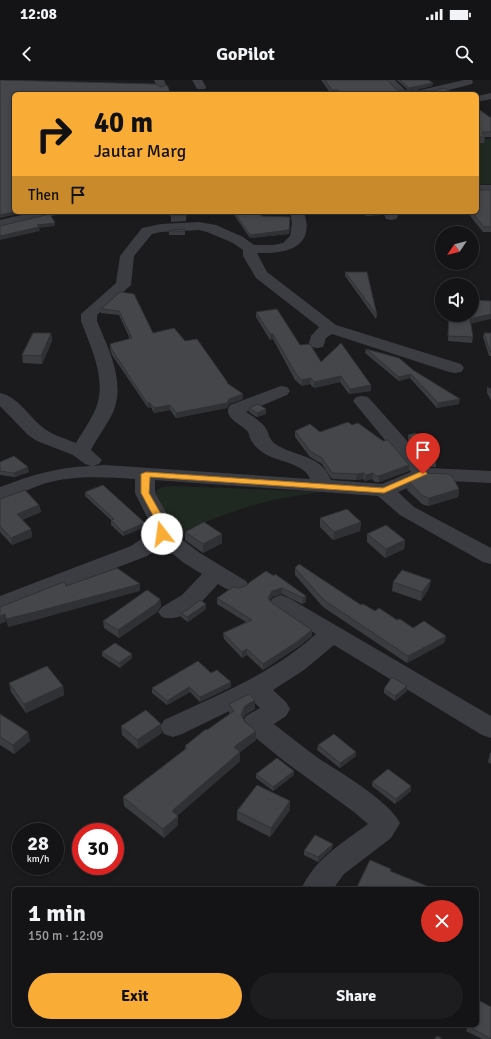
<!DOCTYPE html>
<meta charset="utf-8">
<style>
:root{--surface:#141416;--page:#1d1d1f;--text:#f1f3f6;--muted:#9d9ea1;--line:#333335;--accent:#faad36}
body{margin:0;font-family:Signika,sans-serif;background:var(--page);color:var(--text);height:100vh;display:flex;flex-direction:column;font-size:15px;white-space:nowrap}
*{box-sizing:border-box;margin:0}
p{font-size:13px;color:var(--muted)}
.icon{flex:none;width:22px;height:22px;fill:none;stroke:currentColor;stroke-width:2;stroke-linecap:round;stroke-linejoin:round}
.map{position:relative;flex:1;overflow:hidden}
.details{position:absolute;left:12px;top:807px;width:467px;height:140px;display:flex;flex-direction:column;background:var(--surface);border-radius:6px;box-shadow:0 2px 6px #0003,0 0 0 1px var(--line)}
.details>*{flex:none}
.banner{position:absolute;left:12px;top:12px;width:467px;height:122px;border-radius:6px;box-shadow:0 2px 6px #0003,0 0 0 1px var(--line);background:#faad36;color:#111;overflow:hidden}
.needle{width:26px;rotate:235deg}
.tools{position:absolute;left:435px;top:146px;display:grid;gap:8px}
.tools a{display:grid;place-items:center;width:44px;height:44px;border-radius:50%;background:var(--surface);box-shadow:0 2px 6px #0003,0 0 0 1px var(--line);font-size:20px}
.speed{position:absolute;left:12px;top:743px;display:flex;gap:8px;font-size:20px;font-weight:700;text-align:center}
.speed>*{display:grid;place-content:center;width:52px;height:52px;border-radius:50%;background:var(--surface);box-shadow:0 2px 6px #0003,0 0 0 1px var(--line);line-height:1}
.speed small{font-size:10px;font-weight:400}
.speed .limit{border:6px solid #d22;background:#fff;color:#111}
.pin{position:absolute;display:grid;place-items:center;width:34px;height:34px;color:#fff;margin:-41px -17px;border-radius:50% 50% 50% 0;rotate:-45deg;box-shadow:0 0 4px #0007}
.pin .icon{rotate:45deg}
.me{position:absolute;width:44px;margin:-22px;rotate:345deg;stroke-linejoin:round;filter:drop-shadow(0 0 3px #0008)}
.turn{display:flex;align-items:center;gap:14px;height:84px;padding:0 16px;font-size:18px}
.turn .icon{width:52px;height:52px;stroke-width:2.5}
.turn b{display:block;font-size:28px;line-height:34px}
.then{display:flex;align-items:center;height:38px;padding:0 16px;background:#0003;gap:8px;font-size:15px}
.round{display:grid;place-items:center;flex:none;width:42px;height:42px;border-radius:21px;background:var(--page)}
.headline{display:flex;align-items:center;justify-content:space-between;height:68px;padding:0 16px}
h1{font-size:24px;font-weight:700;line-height:30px}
.button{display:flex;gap:8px;margin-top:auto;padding:8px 16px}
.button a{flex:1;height:46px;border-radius:24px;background:var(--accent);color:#111;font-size:16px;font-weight:700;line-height:46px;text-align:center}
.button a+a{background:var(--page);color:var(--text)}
.status{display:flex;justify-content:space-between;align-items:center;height:28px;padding:0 20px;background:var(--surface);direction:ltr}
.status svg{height:11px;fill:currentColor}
header{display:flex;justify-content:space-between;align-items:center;height:52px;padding:0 16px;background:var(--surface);font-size:18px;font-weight:700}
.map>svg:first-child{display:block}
.green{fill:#202921}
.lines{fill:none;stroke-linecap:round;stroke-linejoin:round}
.minor{fill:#3c3d43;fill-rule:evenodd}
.wall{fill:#3b3c40}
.shaded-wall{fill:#303134}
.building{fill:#45464a;stroke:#303134}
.route{fill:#faad36;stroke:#a27023}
</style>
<div class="status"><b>12:08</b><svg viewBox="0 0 49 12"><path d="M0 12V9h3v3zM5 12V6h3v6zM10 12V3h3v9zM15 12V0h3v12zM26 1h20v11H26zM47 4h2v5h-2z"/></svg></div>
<header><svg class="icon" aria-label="back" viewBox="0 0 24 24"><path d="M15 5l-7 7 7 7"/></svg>GoPilot<svg class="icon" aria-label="search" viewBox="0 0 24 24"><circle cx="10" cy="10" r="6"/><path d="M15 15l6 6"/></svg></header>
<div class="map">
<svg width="491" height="959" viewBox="0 0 491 959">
<rect width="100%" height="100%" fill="#1b1b1d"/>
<path class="green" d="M477,59H491V104L477,105Z
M172,406L323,412C310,414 296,415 283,418C248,425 213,438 180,453L177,452C172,434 158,429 152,414L162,407Z"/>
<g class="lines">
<path class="minor" d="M154,0H164L166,5L161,8L157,7Z
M192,0H202L206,7L205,9H197Z
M384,0H395L408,13L464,0H472L473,2L472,4L434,14H398Z
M491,13V19L477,22V16Z
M477,105H491V113H477Z
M34,132H58L56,135L0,148V140Z
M290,132H304C316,168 285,174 257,173L267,192L336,245L461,284L464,288L461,292L455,293L449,292L332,254L326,258L323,267L317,268L311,267L309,263L311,256L319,247L256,198L243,176V170L233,163L207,152L199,150L161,152L152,154L134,176L131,205L97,235V241C108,268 125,300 114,330C108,344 98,356 91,370L102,380L99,384L93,386L105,385L310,399C305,384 280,382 267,375C260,372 253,365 250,358C249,355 249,352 246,350C239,343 222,337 230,325L281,306L287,307L290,311L287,315L246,332C252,336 261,341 265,347C269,352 268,358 274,363C293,377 322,374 331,400L382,404L411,392L353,321L356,317L362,316L368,317L417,372L429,388L491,391V403L426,400L398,412L414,427L491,468V484L483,482L400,435L378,416L155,400V413L171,441L172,452L200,473L246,501L249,506L246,511C234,514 228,510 218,504C204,519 185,544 162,537L158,532L162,527L182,515L202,494L184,483L162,465L147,476L0,533V516L131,466L151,452L149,441L135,413V399C104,397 73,395 43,404C29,409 15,416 0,420V407C32,395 57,387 91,386L85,384L73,375L37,361L28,355L0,326V313C18,317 28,335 41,346C51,355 64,358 76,363C83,351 91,340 96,328C107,299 91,268 81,241V234L116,203L120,176L142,148L161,144L199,142L216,145L243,157L254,165H274L283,163L290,156L292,143Z
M383,132H397L398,136L396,139L391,140L386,139Z
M281,515L289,518L491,636V658L482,655L334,565L304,590L273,610L286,622L290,629L286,636L274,644C288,655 303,667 318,678C341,693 388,720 400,743L391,758L344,794L333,809H301C316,778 341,764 368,744L354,732L284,681L246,650L242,643L246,636L260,628L252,620L182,654L173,657L164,654L160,647L164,640C217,615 272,594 316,554L273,528L269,523L273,518Z"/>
</g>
<path class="wall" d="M321,0H387L397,10H408L397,0H428L433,3L432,6L412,11L453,14H331Z
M477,28L491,38V57H485L484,63H477Z
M478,110H491V152H483L467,132H477Z
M171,132H187L186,141L171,142Z
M232,132H261V136L290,141L289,154L250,158Z
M365,132H383V135L366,136Z
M185,149V155H169V150Z
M345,192L377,235L376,239L345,196Z
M120,212L153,253L185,261L228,304L243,314V319L229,324L227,328L176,338L170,330L154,333L151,327L148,328L112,275L110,269V264L130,259L119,235L101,233V229Z
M256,232L321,282L371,311L349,314L340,302L314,308L310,304L302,306L295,300L273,259L270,260L256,237Z
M451,235H472L471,244L473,257L472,263L448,261L449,236H451Z
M51,253L52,261L42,284L23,283L22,275Z
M484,253H491V276H489L483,257Z
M366,269L413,290L459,324L437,328L410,298L399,301L365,273Z
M487,307L491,309V320L487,313Z
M249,328L266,329V334L257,337L249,332Z
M295,351L320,352L409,391L379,402H375L372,399L365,401L363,399L356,400L332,399L322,384L310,377L295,357Z
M408,355L430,365L429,370H427L436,383V387H430L408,360Z
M0,382L29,392L15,397L0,395Z
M408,401L459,409L458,417L428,426L422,424L407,410Z
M85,412L145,447L123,456L111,445V440L85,416Z
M0,419L39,425L41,432L22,440L31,449L32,457L12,465L0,452Z
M320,438L361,442L360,451L333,460L320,447Z
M185,452L222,463L203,473L185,460Z
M367,454L405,460L404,469L385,478L367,462Z
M295,488L361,525L375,531L397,540L413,548L446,556L444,563L407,583L323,527L295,495Z
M274,496L306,516V522L302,524L282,514L272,517L270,520L272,523L312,550V556L298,567L263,590L247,575L242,578L224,559L223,553L246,542L217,524V518L239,508L246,506Z
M431,500L429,508L421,521L392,511L393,502Z
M160,519L161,526L157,532L119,558L104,548L103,541Z
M206,524V529L188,542L181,537V533Z
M102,572L132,578L120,588L102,576Z
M211,593L231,607L200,622L190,612L167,625L152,613V608Z
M9,603L63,606L64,615L26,633L11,612Z
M384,609L407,611L395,621L384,613Z
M255,620V629L245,635L243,639L256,660L240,672V681L177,736L178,745L164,758L124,726L123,717L185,669V666L230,634L229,633V624Z
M0,634L28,652L30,661L14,674L0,665Z
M121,646L162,653L138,669L122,655Z
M318,665L356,672V676L340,688L317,670Z
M491,672V684L488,682L490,673Z
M256,694L294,695L273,711L256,698Z
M372,702L411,706V711L395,724L372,706Z
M290,730L270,757L237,740V731Z
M332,769L318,782L304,775V771Z
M468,946L491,959H482L466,951Z"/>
<path class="shaded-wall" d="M433,3L432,6L408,11L409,8Z
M14,132H27L0,138V135Z
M290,141L289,154L250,158V155Z
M55,143V146L39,148L40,151L0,160V156L37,145Z
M491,234V239L469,244L470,239Z
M51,253L52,261L42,284L41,276Z
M270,254H273V259L270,260Z
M411,294L410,298L399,301V297Z
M341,296L340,302L314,308V302Z
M311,298L310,304L302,306V300Z
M371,305V311L349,314L350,309Z
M243,314V319L229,324L227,328L176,338V333Z
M460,319L459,324L437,328L438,323Z
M147,323H150L151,327L148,328Z
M170,325V330L154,333V328Z
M266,329V334L257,337V333Z
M430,365L429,370L425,371V367Z
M409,385V391L379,402V396Z
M28,387L29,392L15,397L14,393Z
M364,393L363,399L356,400V394Z
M373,393L372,399L365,401L366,395Z
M459,409L458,417L428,426L429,418Z
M39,425L41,432L18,441L17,434Z
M361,442L360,451L333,460L334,452Z
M145,443V447L123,456V452Z
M31,449L32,457L12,465L11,458Z
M222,454V463L203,473V464Z
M405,460L404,469L385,478L386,469Z
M431,500L429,508L421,521L422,512Z
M140,504V511L32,541L8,547L6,539Z
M282,508V514L272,517L268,524V518L272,511Z
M306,516V522L302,524L303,518Z
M160,519L161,526L157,532L119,558L118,550Z
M206,524V529L188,542L187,537Z
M5,534L6,542L0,544V536Z
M312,550V556L298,567L263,590V584Z
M446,556L444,563L407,583L408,576Z
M247,569V575L242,578V572Z
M132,574V578L120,588L119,583Z
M231,602V607L200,622V617Z
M63,606L64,615L26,633L24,624Z
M407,606V611L395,621V616Z
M189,607L190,612L167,625V621Z
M255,620V629L245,635L241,644V635L245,626Z
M161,644L162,653L138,669L137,660Z
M256,651V660L234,676V667Z
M28,652L30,661L14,674L13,665Z
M240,672V681L172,740V731Z
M356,672V676L340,688V683Z
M294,691V695L273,711V707Z
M411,706V711L395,724L396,719Z
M290,721V730L270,757L271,748Z
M178,736V745L164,758L163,749Z
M333,764L332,769L318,782V777Z"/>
<path class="building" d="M0,0L155,4L161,7L167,5L171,14H14V132L0,135Z
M325,0H387L397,10L434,11L444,8L453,13V14H339L338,10H332Z
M400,0H428L433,3L409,8Z
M477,28L491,38V52H482L485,57H477Z
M477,108L478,110H491V147H484L472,132H477Z
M171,132H186V135L170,136Z
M234,132H261V136L290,137L289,150L250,155Z
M50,134L55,143L37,145L39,147L0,156V146Z
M185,149V151H169V150Z
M345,192H367L377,235Z
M120,212L134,214L153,253L174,248L185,261L197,259L228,303H227L243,314L229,319L227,323L176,333L170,325L154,328L150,323H147L112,270L110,264L132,258L119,231L101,229Z
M472,220L491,221V234L470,239L473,257L448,256L449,236H452V235H472Z
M277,229L300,265L310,264L321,282L341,263L371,305L350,309L341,296L314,302L311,298L302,300L296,294L273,254H270L256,232Z
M33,253H51L41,276L22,275Z
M484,253H491V272H490Z
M366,269L399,278L413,290L460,319L438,323L411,294L399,297Z
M487,307L491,309V313Z
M258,324L266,329L257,333L249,328Z
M348,342L352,345L358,343L383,361L388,360L409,385L379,396H376L373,393L366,395L364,393L356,394L332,393L322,378L310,371L295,351L310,344L320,352Z
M416,353L430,365L425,367L436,383L430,382L408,355Z
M14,376L28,387L14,393L0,391V382Z
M427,393L448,394L452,396L459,409L429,418L423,416L408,401Z
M103,405L145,443L123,452L111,440L114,439L85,412Z
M25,410L39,425L17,434L31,449L11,458L0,446V419Z
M347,429L361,442L334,452L320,438Z
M204,442L222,454L203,464L185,452Z
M386,445L405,460L386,469L367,454Z
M299,484L361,525L363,524L375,531L379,528L397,540L400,539L413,548L424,541L446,556L408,576L324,520L295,488Z
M117,488L140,504L31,533L6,539L5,534L0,536V527L61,503L65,502L66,506Z
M402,490L431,500L422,512L393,502Z
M266,491L274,496L275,494L306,516L303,518L282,508L272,511L268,518L272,523L312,550L298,561L263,584L247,569L242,572L223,553L252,540L217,518L233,507L239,508L246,506L250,502Z
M147,510L160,519L156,524L118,550L103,541Z
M200,520L206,524L187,537L181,533L187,530Z
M115,563L132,574L119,583L102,572Z
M198,581L211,593L217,590L231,602L200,617L189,607L167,621L152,608Z
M47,586L63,606L24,624L9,603Z
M392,597L407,606L395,616L384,609Z
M249,614L255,620L245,626L241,635L245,642L256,651L234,667L240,672L172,731L178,736L163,749L123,717L187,668L185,666L206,649L207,650L234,631L229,624Z
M146,630L161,644L137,660L121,646Z
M0,634L28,652L13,665L0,657Z
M334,654L356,672L340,683L318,665Z
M277,678L294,691L273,707L256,694Z
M388,689L411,706L396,719L372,702Z
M257,705L290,721L271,748L237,731Z
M315,755L333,764L318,777L304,771Z
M370,780L391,789L390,791L427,806L426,809H356Z
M480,921L491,927V959L468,946V945H477V927Z
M438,956L442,959H434Z"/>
<path class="route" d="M146,392L383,408L420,392H426L427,394L384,413L150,397L149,413L165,441L167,454L162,457L158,454L156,441L141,413V394Z"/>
</svg>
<div class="tools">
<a><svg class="needle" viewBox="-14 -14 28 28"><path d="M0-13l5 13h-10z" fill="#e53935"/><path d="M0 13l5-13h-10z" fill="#9d9ea1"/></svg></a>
<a><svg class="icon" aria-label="sound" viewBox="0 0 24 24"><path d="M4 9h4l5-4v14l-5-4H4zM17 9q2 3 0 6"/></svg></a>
</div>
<div class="speed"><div>28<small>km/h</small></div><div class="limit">30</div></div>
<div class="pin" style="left:423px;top:394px;background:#d93025"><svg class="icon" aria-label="arrive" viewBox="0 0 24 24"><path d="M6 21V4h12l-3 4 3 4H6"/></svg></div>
<svg class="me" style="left:162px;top:454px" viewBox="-20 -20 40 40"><circle r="19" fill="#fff"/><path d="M0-13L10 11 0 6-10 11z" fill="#faad36"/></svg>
<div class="banner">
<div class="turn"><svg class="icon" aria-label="right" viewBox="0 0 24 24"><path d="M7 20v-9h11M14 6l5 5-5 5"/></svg><div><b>40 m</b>Jautar Marg</div></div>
<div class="then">Then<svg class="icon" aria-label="arrive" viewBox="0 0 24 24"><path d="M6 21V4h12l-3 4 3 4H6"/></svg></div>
</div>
<section class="details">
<div class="headline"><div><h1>1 min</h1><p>150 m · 12:09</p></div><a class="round" style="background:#d93025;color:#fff"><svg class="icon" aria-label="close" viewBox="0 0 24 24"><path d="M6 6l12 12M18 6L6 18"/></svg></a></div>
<div class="button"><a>Exit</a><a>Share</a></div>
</section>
</div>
